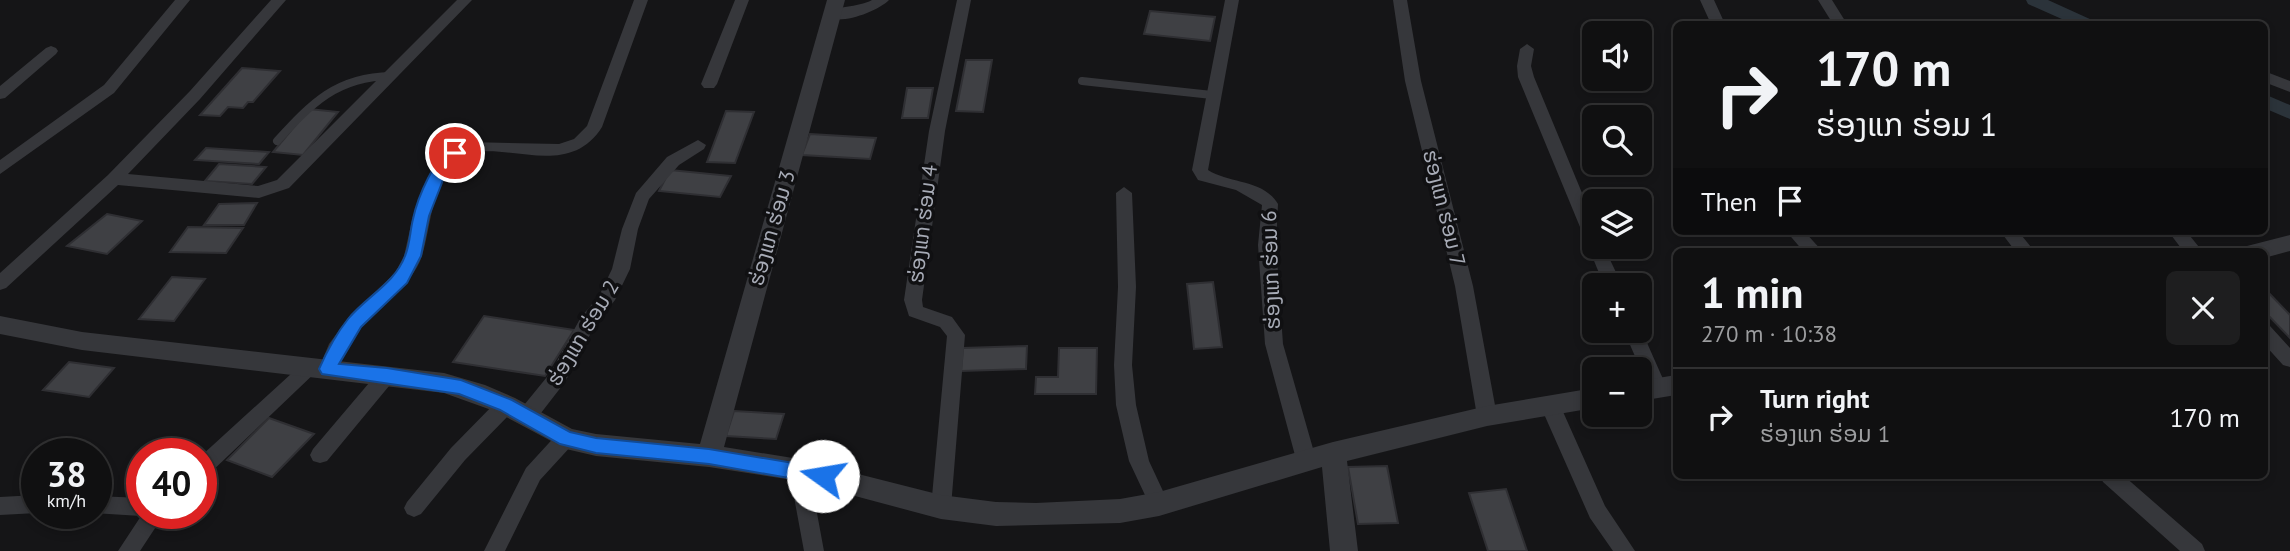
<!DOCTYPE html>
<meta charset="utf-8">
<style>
:root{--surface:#101011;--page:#1e1e1f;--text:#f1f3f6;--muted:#9c9d9f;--line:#303031}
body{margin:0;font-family:"PT Sans","Noto Sans Lao",sans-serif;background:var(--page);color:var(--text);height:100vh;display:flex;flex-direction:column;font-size:26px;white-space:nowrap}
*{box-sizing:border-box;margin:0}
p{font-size:23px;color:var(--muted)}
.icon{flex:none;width:38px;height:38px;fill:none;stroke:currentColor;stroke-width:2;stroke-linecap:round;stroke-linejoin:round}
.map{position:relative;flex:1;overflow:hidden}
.sheet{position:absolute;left:1673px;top:248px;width:595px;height:231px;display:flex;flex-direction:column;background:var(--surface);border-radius:10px;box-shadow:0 4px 10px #0003,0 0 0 2px var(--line)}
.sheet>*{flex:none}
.hud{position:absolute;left:1673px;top:21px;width:595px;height:214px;border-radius:10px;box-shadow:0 4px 10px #0003,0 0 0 2px var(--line);background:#101011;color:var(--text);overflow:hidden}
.buttons{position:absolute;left:1582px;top:21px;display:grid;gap:14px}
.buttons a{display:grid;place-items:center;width:70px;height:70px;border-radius:10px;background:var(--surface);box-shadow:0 4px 10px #0003,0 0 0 2px var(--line);font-size:35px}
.speed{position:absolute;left:21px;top:438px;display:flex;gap:14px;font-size:35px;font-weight:700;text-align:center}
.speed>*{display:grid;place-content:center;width:91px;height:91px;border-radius:50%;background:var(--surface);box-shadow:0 4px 10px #0003,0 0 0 2px var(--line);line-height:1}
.speed small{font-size:18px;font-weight:400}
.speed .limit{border:10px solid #d22;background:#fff;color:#111}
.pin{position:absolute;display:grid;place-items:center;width:60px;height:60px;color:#fff;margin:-30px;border:4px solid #fff;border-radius:50%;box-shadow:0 2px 7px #0007}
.me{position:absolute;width:77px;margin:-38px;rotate:283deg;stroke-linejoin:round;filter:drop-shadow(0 0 5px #0008)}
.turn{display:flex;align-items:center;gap:24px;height:147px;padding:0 28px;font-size:32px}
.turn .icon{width:91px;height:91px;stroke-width:2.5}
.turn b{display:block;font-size:49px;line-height:60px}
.then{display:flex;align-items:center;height:66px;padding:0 28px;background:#0003;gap:14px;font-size:26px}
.round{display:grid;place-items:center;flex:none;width:74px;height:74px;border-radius:10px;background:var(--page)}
.head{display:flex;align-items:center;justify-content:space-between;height:119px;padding:0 28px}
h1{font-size:42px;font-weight:700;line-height:52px}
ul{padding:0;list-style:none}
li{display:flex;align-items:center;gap:21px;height:98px;padding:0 28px;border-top:2px solid var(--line)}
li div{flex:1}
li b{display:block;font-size:26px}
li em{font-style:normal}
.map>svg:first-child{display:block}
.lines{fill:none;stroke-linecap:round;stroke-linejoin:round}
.canal{fill:#2b333a;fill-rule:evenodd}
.building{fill:#3f4044;stroke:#2f2f33;stroke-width:2}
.service{stroke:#36373b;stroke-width:8}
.minor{fill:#36373b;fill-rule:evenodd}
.tertiary{fill:#36373b;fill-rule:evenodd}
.route{fill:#1a73e8;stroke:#114b97;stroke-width:2}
.labels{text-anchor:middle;stroke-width:7;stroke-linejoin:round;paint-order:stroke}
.street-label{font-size:21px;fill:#a7abb6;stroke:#101012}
</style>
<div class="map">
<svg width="2290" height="551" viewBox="0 0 2290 551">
<rect width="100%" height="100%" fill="#151517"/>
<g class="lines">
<path class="canal" d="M2026,0H2048L2092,20L2095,24H2073L2028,4Z
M2264,94L2290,105V119L2264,108Z"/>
</g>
<path class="building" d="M1150,11L1215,17L1210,41L1144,34Z
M966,60H992L983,112L956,111Z
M242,68L280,71L253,102H248L243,108L228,107L220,116L200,115Z
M907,88H933L928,118H902Z
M309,109L338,112L303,155L273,152Z
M726,111L754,112L735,163L707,162Z
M810,134L876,138L870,159L802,155Z
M206,148L269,152L259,164L195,160Z
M219,164L266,167L252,184L205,181Z
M670,170L731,176L720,197L659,191Z
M257,203L244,225H204L219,204Z
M107,214L142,221L107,254L67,246Z
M188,227L243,228L226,253L170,252Z
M172,277L205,279L174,321L139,319Z
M1213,282L1222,347L1194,349L1187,284Z
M2264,288L2290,315V338L2264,311Z
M484,316L574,330L545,376L453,362Z
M1027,346L1026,369L961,371L963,348Z
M1059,348H1097L1096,394H1035L1036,377H1058Z
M69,362L114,368L89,397L43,390Z
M734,411L784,414L776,439L726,436Z
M269,418L314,434L272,477L227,460Z
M1387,466L1398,523L1358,524L1348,467Z
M1506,489L1527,551H1488L1469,493Z"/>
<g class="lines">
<path class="service" d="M1082,81L1212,95
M277,141C312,103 336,77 391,76"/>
<path class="minor" d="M175,0H190L114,93L0,174V160L104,85Z
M271,0H286L200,99L128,174L258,186L277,180L457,0H472L289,188L259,198L118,185L6,288L0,290V273L108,175L190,91Z
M634,0H648L602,127C565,186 493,131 455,161C433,179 430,231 422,256C411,287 381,303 361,328C349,343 343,358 335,374L328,376L321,374L319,369L208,475L201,477V456L303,363L310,361L317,363L319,368L329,344L349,317L395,273L404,256L413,216L430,173L442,154L468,142L559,144L574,139L587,126Z
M735,0H749L717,84L714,88H704L701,84Z
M872,0H889C877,12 837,27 824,15C836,5 857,8 872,0Z
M957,0H971L945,131L922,300L923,307L952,317L965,335L951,507L948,513L941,516L934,513L931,507L947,336L940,327L909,316L904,300L929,131Z
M1225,0H1239L1208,170C1230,184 1263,179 1278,204L1276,245L1283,344L1316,459L1313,465L1306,467L1299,465L1296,459L1265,344L1258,245L1262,205L1236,190L1198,180L1192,170Z
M1393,0H1407L1421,81L1473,286L1497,416L1494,422L1487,424L1480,422L1477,416L1455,286L1405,81Z
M1700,0H1714L1725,24H1711Z
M1818,0H1832L1847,24H1833Z
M1527,44L1534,49L1531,66L1534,77L1594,222V247H1604L1622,285H1604L1518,77L1517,66L1520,49Z
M51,46L56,48L58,51L56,54L5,98L0,99V86L46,48Z
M2264,71L2290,81V92L2264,82Z
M698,140L706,145L704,149L679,165L649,199L638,229L630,269L615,300L594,327L565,382L534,422L527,424L520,422L517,416L520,410L551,372L581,317L599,296L612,269L622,229L636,193L667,157Z
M1124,187L1132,193L1136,287L1132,365L1136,405L1149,461L1169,504L1166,510L1159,513L1152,510L1129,461L1116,405L1114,365L1118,287L1116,193Z
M1786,231H1804L1823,252H1804Z
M2000,231H2018L2035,252H2016Z
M2168,231H2186L2203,252H2184Z
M2264,324L2270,326L2290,348V367L2283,365L2264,344Z
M1640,327L1667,388L1665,393L1658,396L1651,393L1624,331H1640Z
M387,367L394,370L396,375L394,380L327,461L320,463L313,461L310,455L313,449L380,370Z
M506,397L513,399L516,405L513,411L465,460L421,514L414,517L407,514L404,508L407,502L451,448L499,399Z
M1550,397L1557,399L1560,405L1605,506L1635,551H1613L1590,518L1540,405L1543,399Z
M566,430L573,432L576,438L573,444L540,480L505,551H484L526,468L559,432Z
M799,461L806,464L809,470L824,551H804L789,470L792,464Z
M2100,476H2124L2202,544L2205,551H2180L2103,482Z
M37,495V513L0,515V497Z
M96,496L142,498V513H165L140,551H118L141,516L93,513H96Z"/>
<path class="tertiary" d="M827,0H845L724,447L799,459L941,495L996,502L1036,503L1120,499L1159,492L1333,442L1487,406L1594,388V408L1487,426L1347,461L1358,551H1330L1322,467L1159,516L1120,523L996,526L941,519L799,481L709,467L596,456L566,449L497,412L444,393L82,350L0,334V316L82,332L444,373L485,385L515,398L572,429L596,434L700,444Z
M2290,235V251L2264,258V252H2244L2247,246Z
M1676,375V395L1640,401V381Z"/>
</g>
<path class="route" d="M455,148L463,153L445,175L429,216L421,256L407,283L361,327L339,364L387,368L461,380L512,400L570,432L596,438L709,449L823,468L829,470L832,476L829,482L823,484L709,464L596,453L560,444L500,410L459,394L322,374L319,369C327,351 336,334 348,319C366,297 395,283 405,256C410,244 410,231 413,219C417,200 435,153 455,148Z"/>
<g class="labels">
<g class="street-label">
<text transform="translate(1444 208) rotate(76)" y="7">ຮ່ອງແກ ຮ່ອມ 7</text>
<text transform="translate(923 224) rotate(-83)" y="7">ຮ່ອງແກ ຮ່ອມ 4</text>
<text transform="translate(772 228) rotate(-74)" y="7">ຮ່ອງແກ ຮ່ອມ 3</text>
<text transform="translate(1271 270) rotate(-92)" y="7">ຮ່ອງແກ ຮ່ອມ 6</text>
<text transform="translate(583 333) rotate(-59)" y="7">ຮ່ອງແກ ຮ່ອມ 2</text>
</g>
</g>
</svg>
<div class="buttons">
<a><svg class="icon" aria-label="sound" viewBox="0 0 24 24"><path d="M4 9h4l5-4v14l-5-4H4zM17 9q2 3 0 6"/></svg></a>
<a><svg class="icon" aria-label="search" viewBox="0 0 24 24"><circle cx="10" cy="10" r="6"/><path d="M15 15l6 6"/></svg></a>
<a><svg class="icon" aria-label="layers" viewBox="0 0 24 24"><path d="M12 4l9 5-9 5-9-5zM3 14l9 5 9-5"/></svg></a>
<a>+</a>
<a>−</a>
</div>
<div class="speed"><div>38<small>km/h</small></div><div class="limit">40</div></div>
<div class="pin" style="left:455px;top:153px;background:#d93025"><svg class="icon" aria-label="arrive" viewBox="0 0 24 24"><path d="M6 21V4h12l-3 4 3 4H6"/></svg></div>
<svg class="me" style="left:823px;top:476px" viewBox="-20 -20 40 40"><circle r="19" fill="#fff"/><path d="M0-13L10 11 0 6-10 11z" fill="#1a73e8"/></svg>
<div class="hud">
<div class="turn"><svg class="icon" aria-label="right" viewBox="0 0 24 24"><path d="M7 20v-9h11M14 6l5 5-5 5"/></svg><div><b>170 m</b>ຮ່ອງແກ ຮ່ອມ 1</div></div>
<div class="then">Then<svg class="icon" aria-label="arrive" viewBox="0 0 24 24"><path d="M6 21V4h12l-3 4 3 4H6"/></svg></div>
</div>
<section class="sheet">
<div class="head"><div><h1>1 min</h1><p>270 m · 10:38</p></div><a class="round"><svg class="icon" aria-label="close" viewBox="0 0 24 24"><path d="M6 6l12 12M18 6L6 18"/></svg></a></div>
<ul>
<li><svg class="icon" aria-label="right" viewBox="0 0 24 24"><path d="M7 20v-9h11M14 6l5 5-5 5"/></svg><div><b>Turn right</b><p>ຮ່ອງແກ ຮ່ອມ 1</p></div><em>170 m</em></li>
</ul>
</section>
</div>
